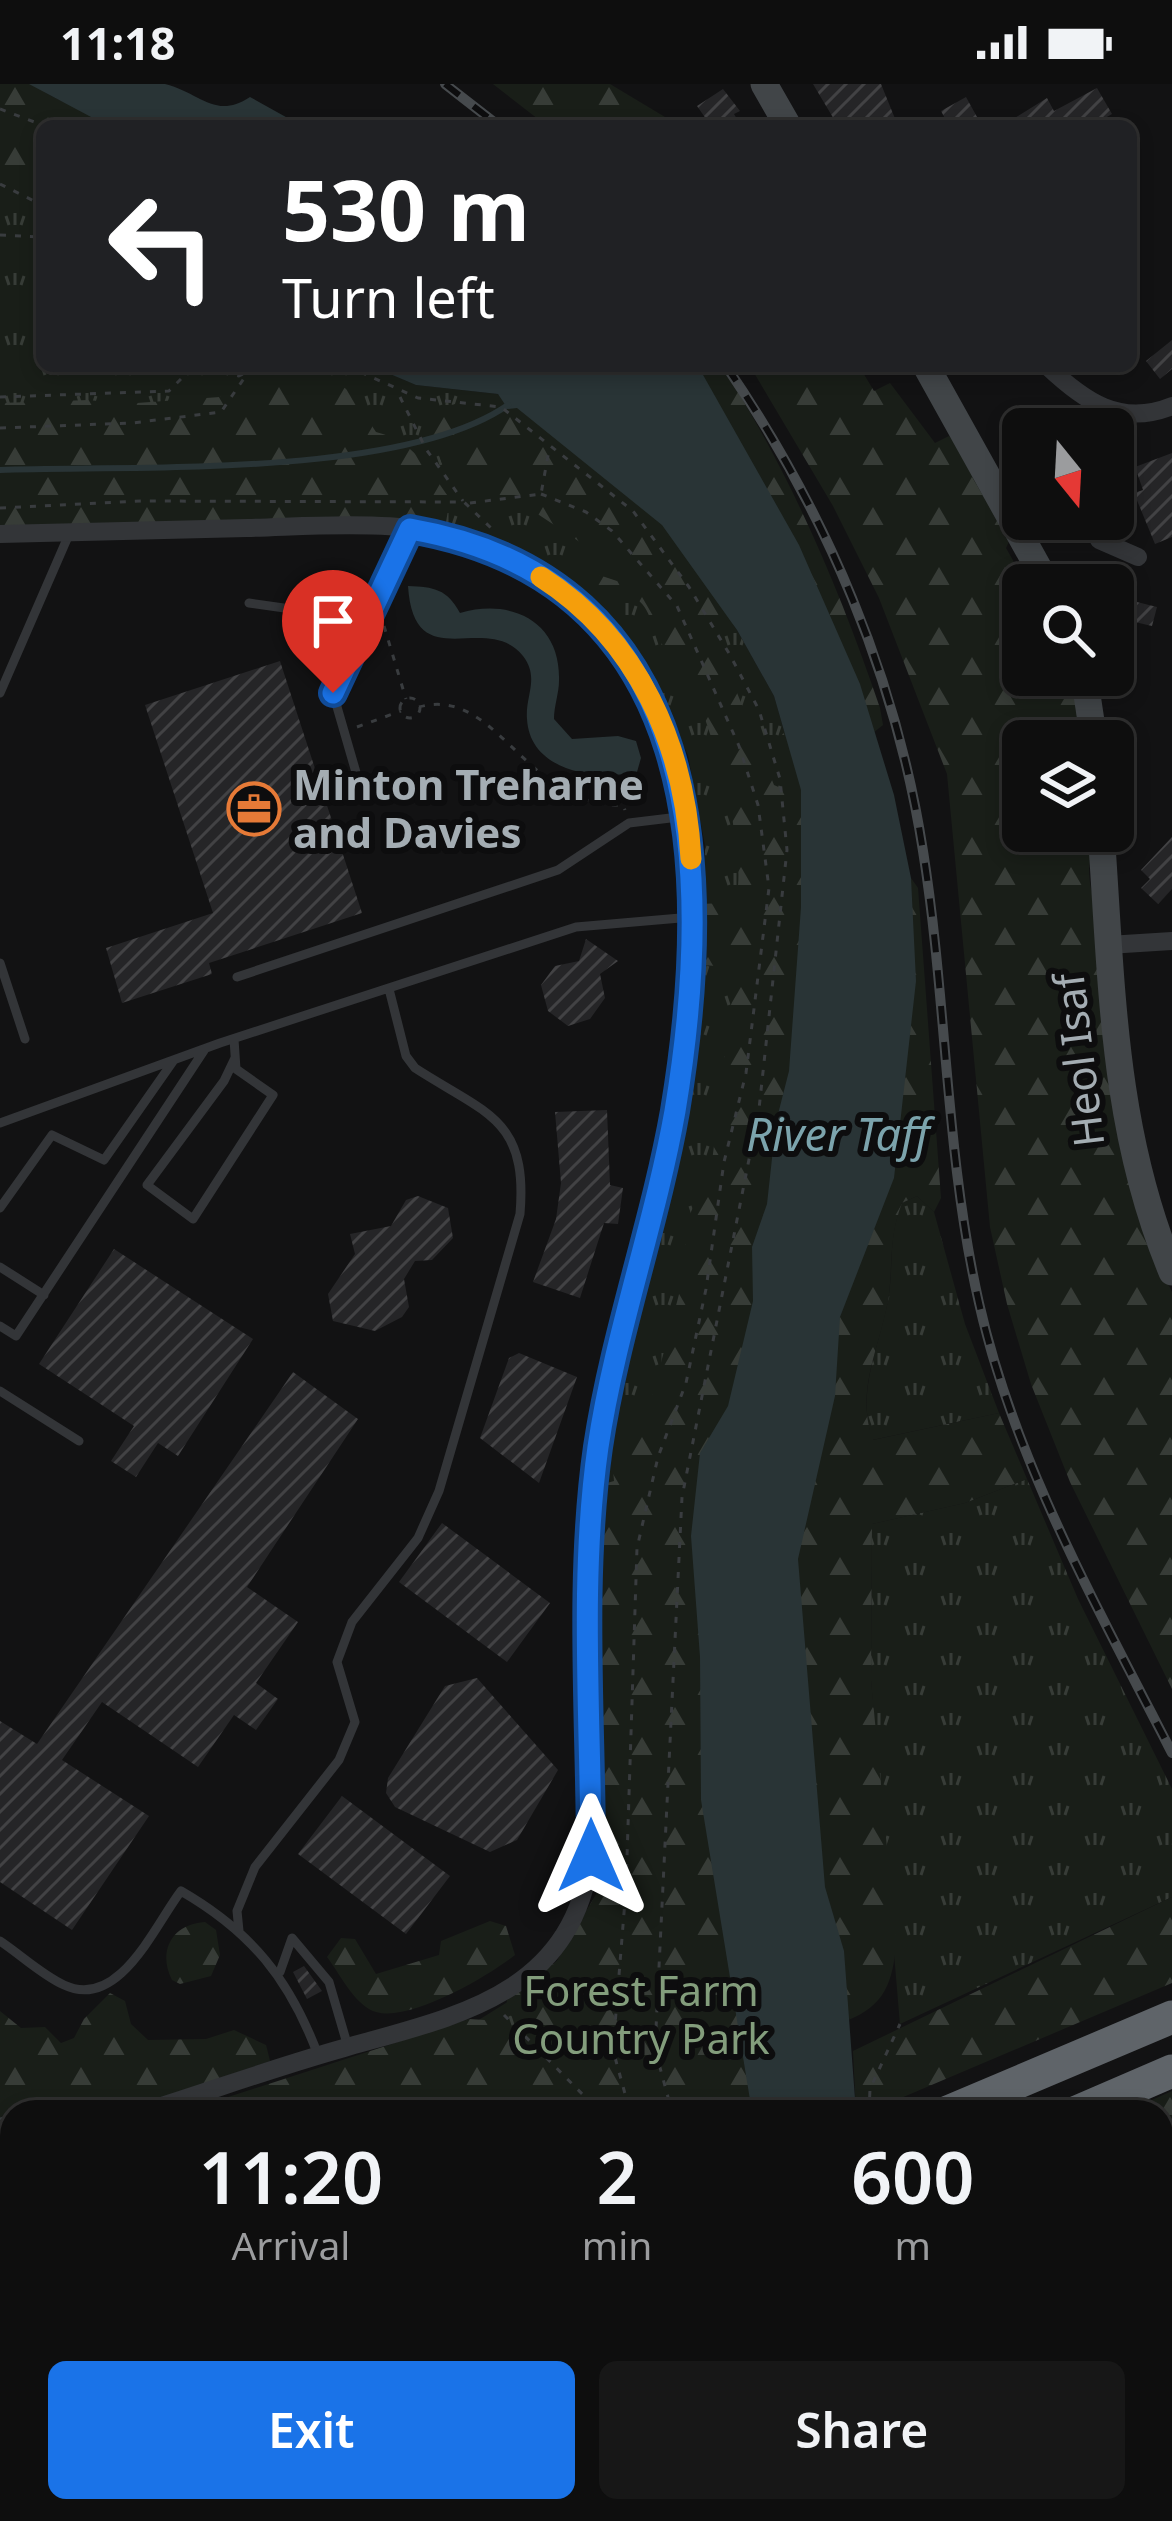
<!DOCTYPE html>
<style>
:root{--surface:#0e0e0e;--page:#171717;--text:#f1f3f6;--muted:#9b9c9e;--line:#2e2e2e;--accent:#1a73e8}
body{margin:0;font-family:"Noto Sans",sans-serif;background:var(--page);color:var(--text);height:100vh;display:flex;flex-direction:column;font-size:45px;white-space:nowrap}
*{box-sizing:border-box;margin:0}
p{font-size:39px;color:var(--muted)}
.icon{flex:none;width:66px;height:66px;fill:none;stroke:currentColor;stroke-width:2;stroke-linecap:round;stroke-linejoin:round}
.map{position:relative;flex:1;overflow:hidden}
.panel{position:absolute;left:0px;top:2016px;width:1173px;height:423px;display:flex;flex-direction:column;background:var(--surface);border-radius:36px 36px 0 0;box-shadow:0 6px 18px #0003,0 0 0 3px var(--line)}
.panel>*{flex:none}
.banner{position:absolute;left:36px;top:36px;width:1101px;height:252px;border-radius:18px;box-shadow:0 6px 18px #0003,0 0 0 3px var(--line);background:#202124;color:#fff;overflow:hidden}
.needle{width:78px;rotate:162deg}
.buttons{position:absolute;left:1002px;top:324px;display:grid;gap:24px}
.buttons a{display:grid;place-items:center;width:132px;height:132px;border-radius:18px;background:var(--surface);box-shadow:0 6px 18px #0003,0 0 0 3px var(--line);font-size:60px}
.pin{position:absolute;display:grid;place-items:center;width:102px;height:102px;color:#fff;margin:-123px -51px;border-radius:50% 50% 50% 0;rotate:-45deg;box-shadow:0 0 12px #0007}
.pin .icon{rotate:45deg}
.me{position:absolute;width:132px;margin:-66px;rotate:0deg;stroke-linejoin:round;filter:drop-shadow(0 0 9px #0008)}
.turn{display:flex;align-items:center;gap:42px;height:252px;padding:0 48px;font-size:54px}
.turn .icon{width:156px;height:156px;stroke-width:2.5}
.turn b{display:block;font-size:84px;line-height:102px}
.eta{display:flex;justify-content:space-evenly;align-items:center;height:204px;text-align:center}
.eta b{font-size:72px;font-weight:600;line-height:84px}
.button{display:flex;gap:24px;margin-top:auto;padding:24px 48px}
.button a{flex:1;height:138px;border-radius:18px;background:var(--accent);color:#fff;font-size:48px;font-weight:600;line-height:138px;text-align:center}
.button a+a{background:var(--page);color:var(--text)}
.status{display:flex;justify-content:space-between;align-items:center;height:84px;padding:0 60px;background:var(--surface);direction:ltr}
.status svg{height:33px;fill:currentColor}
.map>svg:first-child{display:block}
.grass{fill:url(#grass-tufts)}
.forest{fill:url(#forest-firs)}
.water{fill:#293436}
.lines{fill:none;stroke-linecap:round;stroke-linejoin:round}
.stream{stroke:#293436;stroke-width:6}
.building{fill:url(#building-hatch)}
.path{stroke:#393c3f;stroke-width:3;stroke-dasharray:6 9;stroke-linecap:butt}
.lane{stroke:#333538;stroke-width:9}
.street{stroke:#333538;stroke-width:18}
.secondary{stroke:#414548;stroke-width:27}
.highway{stroke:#5f6469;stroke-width:33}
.rail-casing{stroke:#464a4d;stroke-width:10}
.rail{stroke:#0d0d0e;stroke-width:6;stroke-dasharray:18;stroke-linecap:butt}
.route-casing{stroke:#114b97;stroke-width:30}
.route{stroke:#1a73e8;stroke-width:21}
.slow{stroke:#f59e0b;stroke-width:21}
.labels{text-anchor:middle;stroke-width:12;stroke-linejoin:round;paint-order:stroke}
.poi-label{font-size:42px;font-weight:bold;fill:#a4adb3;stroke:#0d0d0e;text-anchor:start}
.street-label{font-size:42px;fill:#a4adb3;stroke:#0d0d0e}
.park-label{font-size:42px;fill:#839d7c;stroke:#0d0d0e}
.water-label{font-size:45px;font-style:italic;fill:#7ca4ad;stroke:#0d0d0e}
</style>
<div class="status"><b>11:18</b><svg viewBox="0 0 49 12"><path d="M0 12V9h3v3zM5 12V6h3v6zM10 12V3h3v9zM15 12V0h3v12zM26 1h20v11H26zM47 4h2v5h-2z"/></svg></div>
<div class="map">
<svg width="1172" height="2437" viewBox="0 0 1172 2437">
<defs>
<pattern id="grass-tufts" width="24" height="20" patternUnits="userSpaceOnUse" patternTransform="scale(3)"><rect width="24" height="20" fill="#191e18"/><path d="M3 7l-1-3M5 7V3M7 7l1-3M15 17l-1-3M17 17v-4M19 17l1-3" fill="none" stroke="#373c37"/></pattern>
<pattern id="forest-firs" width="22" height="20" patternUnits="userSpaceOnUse" patternTransform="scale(3)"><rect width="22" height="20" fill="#191e18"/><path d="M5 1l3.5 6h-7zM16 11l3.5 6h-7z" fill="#373c37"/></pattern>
<pattern id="building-hatch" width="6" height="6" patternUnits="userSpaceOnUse" patternTransform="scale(3)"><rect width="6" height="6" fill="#252527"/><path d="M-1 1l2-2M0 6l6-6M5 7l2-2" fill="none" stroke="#424244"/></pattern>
</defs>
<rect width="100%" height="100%" fill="#121213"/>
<path class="grass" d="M0,0H29L108,42H42V282H371L416,301L498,310L662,441L737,546L774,612L801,706L752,2028H195L477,1937L527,1906L557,1877L601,1802L607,1384L620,1304L692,1005L703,891L705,761L688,671L639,568L586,512L521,465L446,438L0,442Z
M917,1112L934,1128L965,1240L999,1329L872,1356C856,1302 881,1262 889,1210C894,1173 888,1156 902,1119Z
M1027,1395L1078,1515L1172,1705V1813L900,1940L871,1596L872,1440L965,1419Z
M12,2083V2399L0,2404V2087Z
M251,2427H899L902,2437H231Z"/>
<path class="forest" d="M0,0H38L51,17L79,19L105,42H42V118L0,92Z
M493,0H610L680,42H547Z
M251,282H267L265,289C292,290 336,289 356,314C364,324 368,337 376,348C414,357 430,387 450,415L446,438L437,443L0,442V319L89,316L123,320L220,313L232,299L250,292Z
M693,282H722C790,389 839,503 880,624L883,641L869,652Z
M750,282H859L874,307L890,299L935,359L949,352L965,369L1013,449L1006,464L1027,501L1023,591H1079L1088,657H1023V747H1091C1096,762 1089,771 1089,785C1089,803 1094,818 1100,834L1151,1165L1172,1208V1605L1070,1398L1031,1300L1007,1220L990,1143L947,690L879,514L833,422Z
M455,320C479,325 496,327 517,323L617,352L673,455L740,539L723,543L719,564L774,701L783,705L786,688L770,682L767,671L785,647L800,656L805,816L797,924L782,1049L755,1196L747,1846L753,2028H609L566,1992L587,2022L583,2028H182L469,1935L500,1937L516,1953L532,1958L506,1925L507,1916L557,1877L601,1802L593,1787L603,1758L594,1548L602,1543L600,1401L614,1397L613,1385L602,1375L607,1350L618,1342L641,1347L647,1332L688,1176L683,1147L712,1078L734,897L732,883L701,881V820L723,819L732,825C756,784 707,624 683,583C677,573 664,567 659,555C648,534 649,514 621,509L617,514L628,537L619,546L585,517L570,489L578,484L617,497L619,484L512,413L464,415L445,388L429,344L435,327Z
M911,794L918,804L941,1114L934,1128L917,1112L902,1119C889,1154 893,1175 889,1210C882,1261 854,1304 873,1356L999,1329L1027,1395L965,1419L872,1440L871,1596L896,1859C893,1898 885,1922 846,1937L832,1912L787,1495L903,807Z
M1172,1813V1899L868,2028H856L853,1967Z
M490,1837L506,1842L515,1871C489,1892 400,1945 369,1925C351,1914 340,1890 327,1873L341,1854L355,1855L376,1890L439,1871L441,1857Z
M205,1838L216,1846L220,1871L211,1892L180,1900L172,1896C157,1866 173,1840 205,1838Z
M110,1909L125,1917L131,1940L148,1956L206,1955L234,1946L266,1961L270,1977L124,2028H12V2064L0,2067V1927L21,1944L45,1943L61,1959L74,1954L84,1935Z
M1172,2007V2102L1161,2106V2028H1125Z
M12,2246V2392L0,2397V2248Z
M251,2427H362L356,2437H231Z
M369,2427H528L519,2437H403L405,2431L376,2437Z
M704,2427H817L830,2437H712Z"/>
<path class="water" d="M29,0C67,0 129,0 165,0C201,9 215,36 250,13L302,42H108Z
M371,282H698L799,461L860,600L894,711L911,794L916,897L894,1094L840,1233L835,1312L798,1475L825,1803L844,1867L856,2028H752L701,1716L700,1573L691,1452L700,1369L728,1322L753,1217L752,1163L767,1120L776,1038L789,987L801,823V706L774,612L737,546L662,441L517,324L508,325L498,310L416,301Z
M408,502C434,503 447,505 460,529C511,514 561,537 559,597C559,609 554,622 554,635L572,655L618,652L636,657L641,674L637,688C597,697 530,688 527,635C525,612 540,594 523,572C486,526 414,595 408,502Z
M899,2427H1024L1027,2437H902Z"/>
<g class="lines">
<path class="stream" d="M0,386C132,381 401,395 508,321"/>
</g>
<path class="building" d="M813,0H881L898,42H838Z
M1097,4L1112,30L1091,42H1002L1047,14L1054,27Z
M723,5L740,27L734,30L738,37L711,42L697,22Z
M966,13L982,42H949L941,27Z
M1172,256V285L1160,295L1146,277Z
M1172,369V453L1155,460L1134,409L1143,406L1135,383Z
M1113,512L1157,523L1152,542L1113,533Z
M280,577L362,829L209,879L212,890L122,919L106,864L213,829L145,621Z
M1172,753V805L1158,820L1141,804L1150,795L1141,786Z
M586,855L618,877L600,890L605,914L590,935L568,942L548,927L541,901L555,882L579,877Z
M607,1026L610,1101L623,1104L618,1140L604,1139L580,1214L533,1198L556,1135L561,1099L555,1028Z
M418,1112L448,1124L453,1154L432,1176L415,1177L404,1195L409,1223L402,1233L375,1247L333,1237L328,1210L355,1170L350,1150L391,1142L406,1116Z
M114,1165L253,1255L178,1372L158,1359L136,1393L111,1377L134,1342L39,1280Z
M519,1269L577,1293L539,1399L480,1354L509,1274Z
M293,1288L358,1335L247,1503L298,1538L256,1599L278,1615L256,1646L234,1631L198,1683L102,1618L62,1676L149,1732L72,1846L0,1798V1637L37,1660Z
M442,1439L550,1519L507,1578L399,1498Z
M477,1594L558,1686L517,1756L490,1768L395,1723L386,1709L388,1694L445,1602Z
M342,1712L450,1792L406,1850L298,1770Z
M304,1882L322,1907L307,1915L293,1888Z"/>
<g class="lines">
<path class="path" d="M0,25L45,42
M0,100L42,121
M0,151L42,153
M347,282L418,314L501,323L633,427L689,503L730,571L759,626L780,695L787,766L759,1025L682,1413L655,1965L672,2028
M193,283L239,292L247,288
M0,313L169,307L193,283
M400,313L426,365L463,417
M0,344L132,339L221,328L249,287L262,282
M541,410L586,428L612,447L677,522L739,662L758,721L769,804L746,989L724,1078L706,1205L686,1299L658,1373L637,1464L626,1804L613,1966L630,2028
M470,419L541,410L549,366
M0,424L141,417L464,418L491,444
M384,542L406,615
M400 624a10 10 0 1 1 20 0a10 10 0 1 1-20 0Z
M419,623C498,601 525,724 623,721L625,726
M357,643L401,627
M504,1931L600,2028
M27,2028H28
M869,2028L870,2005L900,1940
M0,2035L12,2032
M0,2147L12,2145
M1161,2301L1172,2297
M1161,2412L1172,2418
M824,2427L837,2437
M1150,2436L1172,2435
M401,2437L418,2427
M951,2437L1033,2428L1116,2434"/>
<path class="lane" d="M249,519L369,536
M0,609L70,448
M364,716L333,609L410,445
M0,879L25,955
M237,893L558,786L629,739L687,732
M234,955L236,985L273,1011L193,1135L147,1101L224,997L235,974
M0,1039L220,959L576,843L692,833
M0,1124L52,1051L104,1076L174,976
M0,1183L44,1211
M0,1242L16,1252L205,965
M0,1307L79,1357
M239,1847L237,1827L255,1783L339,1676L355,1638L337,1578L352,1538L418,1454L439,1407L520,1130C528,1034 486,1030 415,984L406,972L389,905
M0,1857C21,1871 42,1891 64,1901C119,1927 155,1841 181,1807C252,1848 290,1896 318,1971
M280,1888L292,1854L329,1898L348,1963
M1161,2175L1172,2171
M1131,2427L1136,2436"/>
<path class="street" d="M1047,282C1084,317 1120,343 1172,322
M1090,435L1099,456L1138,473
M0,450C82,448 165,446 247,444C327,442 416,432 491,465C715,562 714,825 674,1030C652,1142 614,1250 598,1363C579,1496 591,1637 591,1771C573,1911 457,1932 344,1964C276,1983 210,2007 143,2028
M1108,861L1172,857
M0,2074L12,2070"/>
<path class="secondary" d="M764,0L788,42
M926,282L1048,501
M1084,591L1094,657
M1101,747C1112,899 1112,1045 1172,1188"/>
<path class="highway" d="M948,2028L1172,1933
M1077,2028L1172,1987
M0,2417L12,2413
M44,2437L67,2427
M122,2437L145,2427
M195,2437L213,2427"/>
<g class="rail-casing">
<path id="rail" d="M445,0L499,42
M726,282C826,428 896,592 923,767C947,917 945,1070 979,1219C1015,1379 1098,1524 1172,1669"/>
</g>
<use href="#rail" class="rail"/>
</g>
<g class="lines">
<g class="route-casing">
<path id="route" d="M333,609L410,445C707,496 715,786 675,1027C655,1140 615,1249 598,1363C579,1496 591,1637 591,1772"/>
</g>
<use href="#route" class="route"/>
<path class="slow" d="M541,493C638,555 685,662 691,775"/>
</g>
<defs>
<g id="office-ring" transform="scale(2.7)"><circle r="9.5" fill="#0d0d0e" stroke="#e67a37" stroke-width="1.5"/><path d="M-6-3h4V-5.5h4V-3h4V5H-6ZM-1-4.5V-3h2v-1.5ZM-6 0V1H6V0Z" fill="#e67a37"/></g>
</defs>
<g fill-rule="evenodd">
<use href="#office-ring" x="254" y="725"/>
</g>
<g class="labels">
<g class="poi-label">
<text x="293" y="716">Minton Treharne<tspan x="293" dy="48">and Davies</tspan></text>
</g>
<g class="street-label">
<text transform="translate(1079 976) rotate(-97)" y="15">Heol Isaf</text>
</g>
<g class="park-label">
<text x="641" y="1922">Forest Farm<tspan x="641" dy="48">Country Park</tspan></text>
</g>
<g class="water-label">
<text x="838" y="1067">River Taff</text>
</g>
</g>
</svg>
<div class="buttons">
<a><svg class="needle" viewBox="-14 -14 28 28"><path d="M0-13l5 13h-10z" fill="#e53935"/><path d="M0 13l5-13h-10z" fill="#9b9c9e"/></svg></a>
<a><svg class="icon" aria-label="search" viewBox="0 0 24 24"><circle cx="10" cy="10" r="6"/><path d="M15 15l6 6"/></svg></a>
<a><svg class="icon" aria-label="layers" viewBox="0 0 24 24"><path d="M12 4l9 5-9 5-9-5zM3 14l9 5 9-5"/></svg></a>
</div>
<div class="pin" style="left:333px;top:609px;background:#d93025"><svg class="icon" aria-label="arrive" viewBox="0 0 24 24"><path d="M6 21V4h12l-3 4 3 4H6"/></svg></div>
<svg class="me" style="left:591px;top:1772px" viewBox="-20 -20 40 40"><path d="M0-17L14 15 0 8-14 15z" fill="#1a73e8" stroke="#fff" stroke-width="4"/></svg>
<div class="banner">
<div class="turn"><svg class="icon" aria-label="left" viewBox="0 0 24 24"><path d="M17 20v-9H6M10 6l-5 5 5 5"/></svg><div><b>530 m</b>Turn left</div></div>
</div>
<section class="panel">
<div class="eta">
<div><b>11:20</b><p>Arrival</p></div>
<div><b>2</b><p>min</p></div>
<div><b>600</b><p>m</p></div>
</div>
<div class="button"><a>Exit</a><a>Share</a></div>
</section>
</div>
